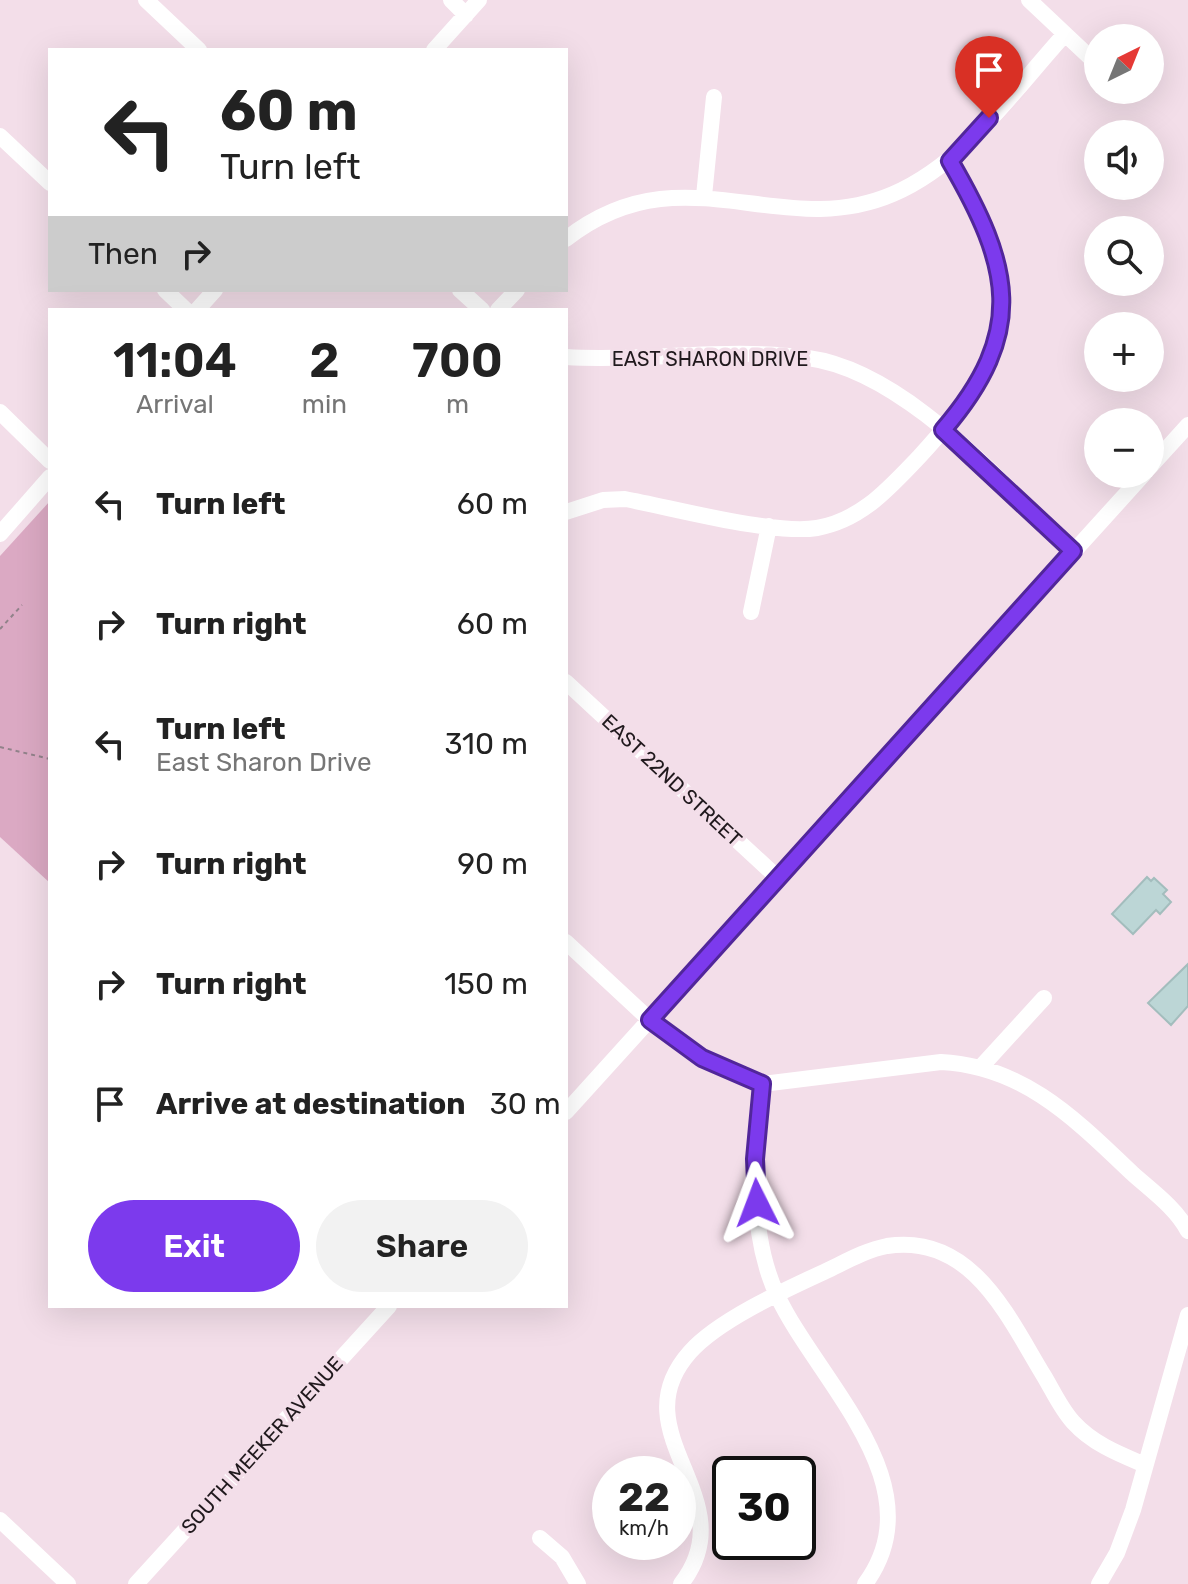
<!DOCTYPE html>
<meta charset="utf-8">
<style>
:root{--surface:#fff;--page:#f2f2f2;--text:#222;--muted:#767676;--accent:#7c3aed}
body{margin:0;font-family:Rubik,sans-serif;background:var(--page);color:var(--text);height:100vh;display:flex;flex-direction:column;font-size:30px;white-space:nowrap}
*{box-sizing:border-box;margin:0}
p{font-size:26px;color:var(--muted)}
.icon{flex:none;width:44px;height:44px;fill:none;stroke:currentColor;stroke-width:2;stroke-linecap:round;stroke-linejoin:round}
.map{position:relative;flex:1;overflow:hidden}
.details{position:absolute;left:48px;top:308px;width:520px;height:1000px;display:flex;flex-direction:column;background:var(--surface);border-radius:0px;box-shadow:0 8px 32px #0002}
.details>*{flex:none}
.hud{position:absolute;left:48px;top:48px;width:520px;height:244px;border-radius:0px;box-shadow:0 8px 32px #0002;background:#fff;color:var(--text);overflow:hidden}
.needle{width:52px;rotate:43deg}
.fabs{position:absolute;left:1084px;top:24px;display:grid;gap:16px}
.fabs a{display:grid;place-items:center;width:80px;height:80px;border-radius:50%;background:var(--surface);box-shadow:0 8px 32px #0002;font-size:40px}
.speed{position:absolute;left:592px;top:1456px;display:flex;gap:16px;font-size:40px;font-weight:700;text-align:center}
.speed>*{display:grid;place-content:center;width:104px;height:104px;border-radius:50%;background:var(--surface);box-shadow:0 8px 32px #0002;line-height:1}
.speed small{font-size:20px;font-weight:400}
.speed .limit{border:4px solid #111;border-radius:12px;background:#fff;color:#111}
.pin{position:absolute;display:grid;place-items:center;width:68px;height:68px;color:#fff;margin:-82px -34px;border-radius:50% 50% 50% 0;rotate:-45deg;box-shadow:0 0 8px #0007}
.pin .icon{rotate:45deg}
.me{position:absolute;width:88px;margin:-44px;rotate:357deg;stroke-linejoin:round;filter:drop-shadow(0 0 6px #0008)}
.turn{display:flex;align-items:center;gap:28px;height:168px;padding:0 40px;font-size:36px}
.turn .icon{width:104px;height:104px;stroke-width:2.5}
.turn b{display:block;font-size:56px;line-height:68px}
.then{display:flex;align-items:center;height:76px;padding:0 40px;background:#0003;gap:16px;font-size:30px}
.eta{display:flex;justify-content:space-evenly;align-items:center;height:136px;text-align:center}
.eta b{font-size:48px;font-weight:600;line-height:56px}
.button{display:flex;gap:16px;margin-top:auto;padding:16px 40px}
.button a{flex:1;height:92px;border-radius:48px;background:var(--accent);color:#fff;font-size:32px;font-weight:600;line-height:92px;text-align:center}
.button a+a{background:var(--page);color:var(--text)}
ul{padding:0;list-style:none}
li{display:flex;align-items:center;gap:24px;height:120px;padding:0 40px}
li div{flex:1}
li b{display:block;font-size:30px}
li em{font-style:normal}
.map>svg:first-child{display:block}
.green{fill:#dba9c3}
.building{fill:#bcd6d6;stroke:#a3bdbd;stroke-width:2}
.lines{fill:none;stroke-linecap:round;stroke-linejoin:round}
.path{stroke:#91828a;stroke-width:2;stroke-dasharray:4 4;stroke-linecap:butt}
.minor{stroke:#fff;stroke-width:16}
.route-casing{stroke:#51269a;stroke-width:20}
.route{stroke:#7c3aed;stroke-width:14}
.labels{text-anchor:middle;stroke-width:7;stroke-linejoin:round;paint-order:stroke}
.street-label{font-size:20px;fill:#20191d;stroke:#f3dee9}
</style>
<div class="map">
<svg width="1188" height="1584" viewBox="0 0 1188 1584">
<rect width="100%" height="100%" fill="#f3dee9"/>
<path class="green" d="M50,501V883L0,837V556Z"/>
<path class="building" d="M1147,877L1151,881L1154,878L1167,890L1163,894L1171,902L1160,914L1156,910L1133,934L1112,914Z
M1188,964V1006L1171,1025L1148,1003Z"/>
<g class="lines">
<path class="path" d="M0,629L22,605
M0,747L50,759"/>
<path class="minor" d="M146,0L199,50
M451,0L466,15
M1029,0L1098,65
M434,50L479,0
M0,136L50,183
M704,196L714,97
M566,239C682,148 779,243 893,194C965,163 1013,91 1065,34
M165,290L186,310
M460,290L482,310
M197,310L215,290
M498,310L517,290
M566,357C646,362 729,347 808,358C906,371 1003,486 1073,551
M0,412L50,461
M1150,467L1188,425
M566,512L603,500L625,499C674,508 772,535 817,528C862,520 889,488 919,457C1022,346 1025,291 950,161
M0,534L50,477
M751,612L769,526
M566,682L778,878
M566,942L650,1020L702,1058L762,1084L941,1062C1024,1066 1076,1120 1133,1174C1152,1191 1176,1208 1188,1231
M980,1068L1044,998
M762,1084C755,1152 747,1230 777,1295C817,1381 938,1485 865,1584
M566,1112L1144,474
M0,1520L68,1584
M540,1538L562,1557L578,1584
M136,1584L389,1306
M681,1584C748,1498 617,1434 690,1352C718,1320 787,1289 826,1271C845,1262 866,1250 887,1246C972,1233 1008,1317 1044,1376C1053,1391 1061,1409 1073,1422C1093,1444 1119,1454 1145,1465
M1099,1584L1117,1553L1133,1510L1188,1315"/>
</g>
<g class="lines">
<g class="route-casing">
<path id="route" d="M757,1203L755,1159L762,1084L702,1058L650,1020L1073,551L943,430C1028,331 1011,266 950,161L989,118"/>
</g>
<use href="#route" class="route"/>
</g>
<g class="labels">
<g class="street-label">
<text x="710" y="366">EAST SHARON DRIVE</text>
<text transform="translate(672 780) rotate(43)" y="7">EAST 22ND STREET</text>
<text transform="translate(262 1445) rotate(-48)" y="7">SOUTH MEEKER AVENUE</text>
</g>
</g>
</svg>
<div class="fabs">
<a><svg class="needle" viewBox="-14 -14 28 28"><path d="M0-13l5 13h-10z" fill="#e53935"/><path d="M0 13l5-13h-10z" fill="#767676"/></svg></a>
<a><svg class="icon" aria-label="sound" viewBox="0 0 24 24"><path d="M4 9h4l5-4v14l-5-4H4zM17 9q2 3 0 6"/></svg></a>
<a><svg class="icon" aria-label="search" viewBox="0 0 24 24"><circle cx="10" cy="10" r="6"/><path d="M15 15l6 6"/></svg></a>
<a>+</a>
<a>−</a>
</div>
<div class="speed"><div>22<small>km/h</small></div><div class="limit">30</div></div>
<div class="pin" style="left:989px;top:118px;background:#d93025"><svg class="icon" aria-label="arrive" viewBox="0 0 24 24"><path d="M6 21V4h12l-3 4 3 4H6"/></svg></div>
<svg class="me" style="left:757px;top:1203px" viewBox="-20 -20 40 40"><path d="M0-17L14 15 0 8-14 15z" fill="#7c3aed" stroke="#fff" stroke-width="4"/></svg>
<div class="hud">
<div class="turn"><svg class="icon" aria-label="left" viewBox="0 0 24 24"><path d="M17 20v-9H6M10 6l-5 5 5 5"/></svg><div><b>60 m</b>Turn left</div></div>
<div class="then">Then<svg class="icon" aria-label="right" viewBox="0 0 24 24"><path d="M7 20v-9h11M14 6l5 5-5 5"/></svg></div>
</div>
<section class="details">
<div class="eta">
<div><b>11:04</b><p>Arrival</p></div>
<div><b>2</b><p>min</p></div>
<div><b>700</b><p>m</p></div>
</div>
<ul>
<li><svg class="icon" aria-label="left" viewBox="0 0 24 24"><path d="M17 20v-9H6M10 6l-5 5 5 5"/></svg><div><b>Turn left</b></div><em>60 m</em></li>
<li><svg class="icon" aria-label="right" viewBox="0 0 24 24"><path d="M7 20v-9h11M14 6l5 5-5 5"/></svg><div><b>Turn right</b></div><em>60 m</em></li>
<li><svg class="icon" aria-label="left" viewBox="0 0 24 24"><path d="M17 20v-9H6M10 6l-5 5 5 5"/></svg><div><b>Turn left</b><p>East Sharon Drive</p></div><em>310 m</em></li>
<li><svg class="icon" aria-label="right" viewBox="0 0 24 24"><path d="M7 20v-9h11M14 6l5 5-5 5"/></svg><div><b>Turn right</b></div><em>90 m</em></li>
<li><svg class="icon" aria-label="right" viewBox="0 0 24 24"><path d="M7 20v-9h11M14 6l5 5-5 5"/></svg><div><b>Turn right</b></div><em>150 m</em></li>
<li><svg class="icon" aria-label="arrive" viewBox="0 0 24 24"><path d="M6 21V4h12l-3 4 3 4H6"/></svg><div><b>Arrive at destination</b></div><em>30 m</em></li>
</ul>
<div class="button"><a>Exit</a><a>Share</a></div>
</section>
</div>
